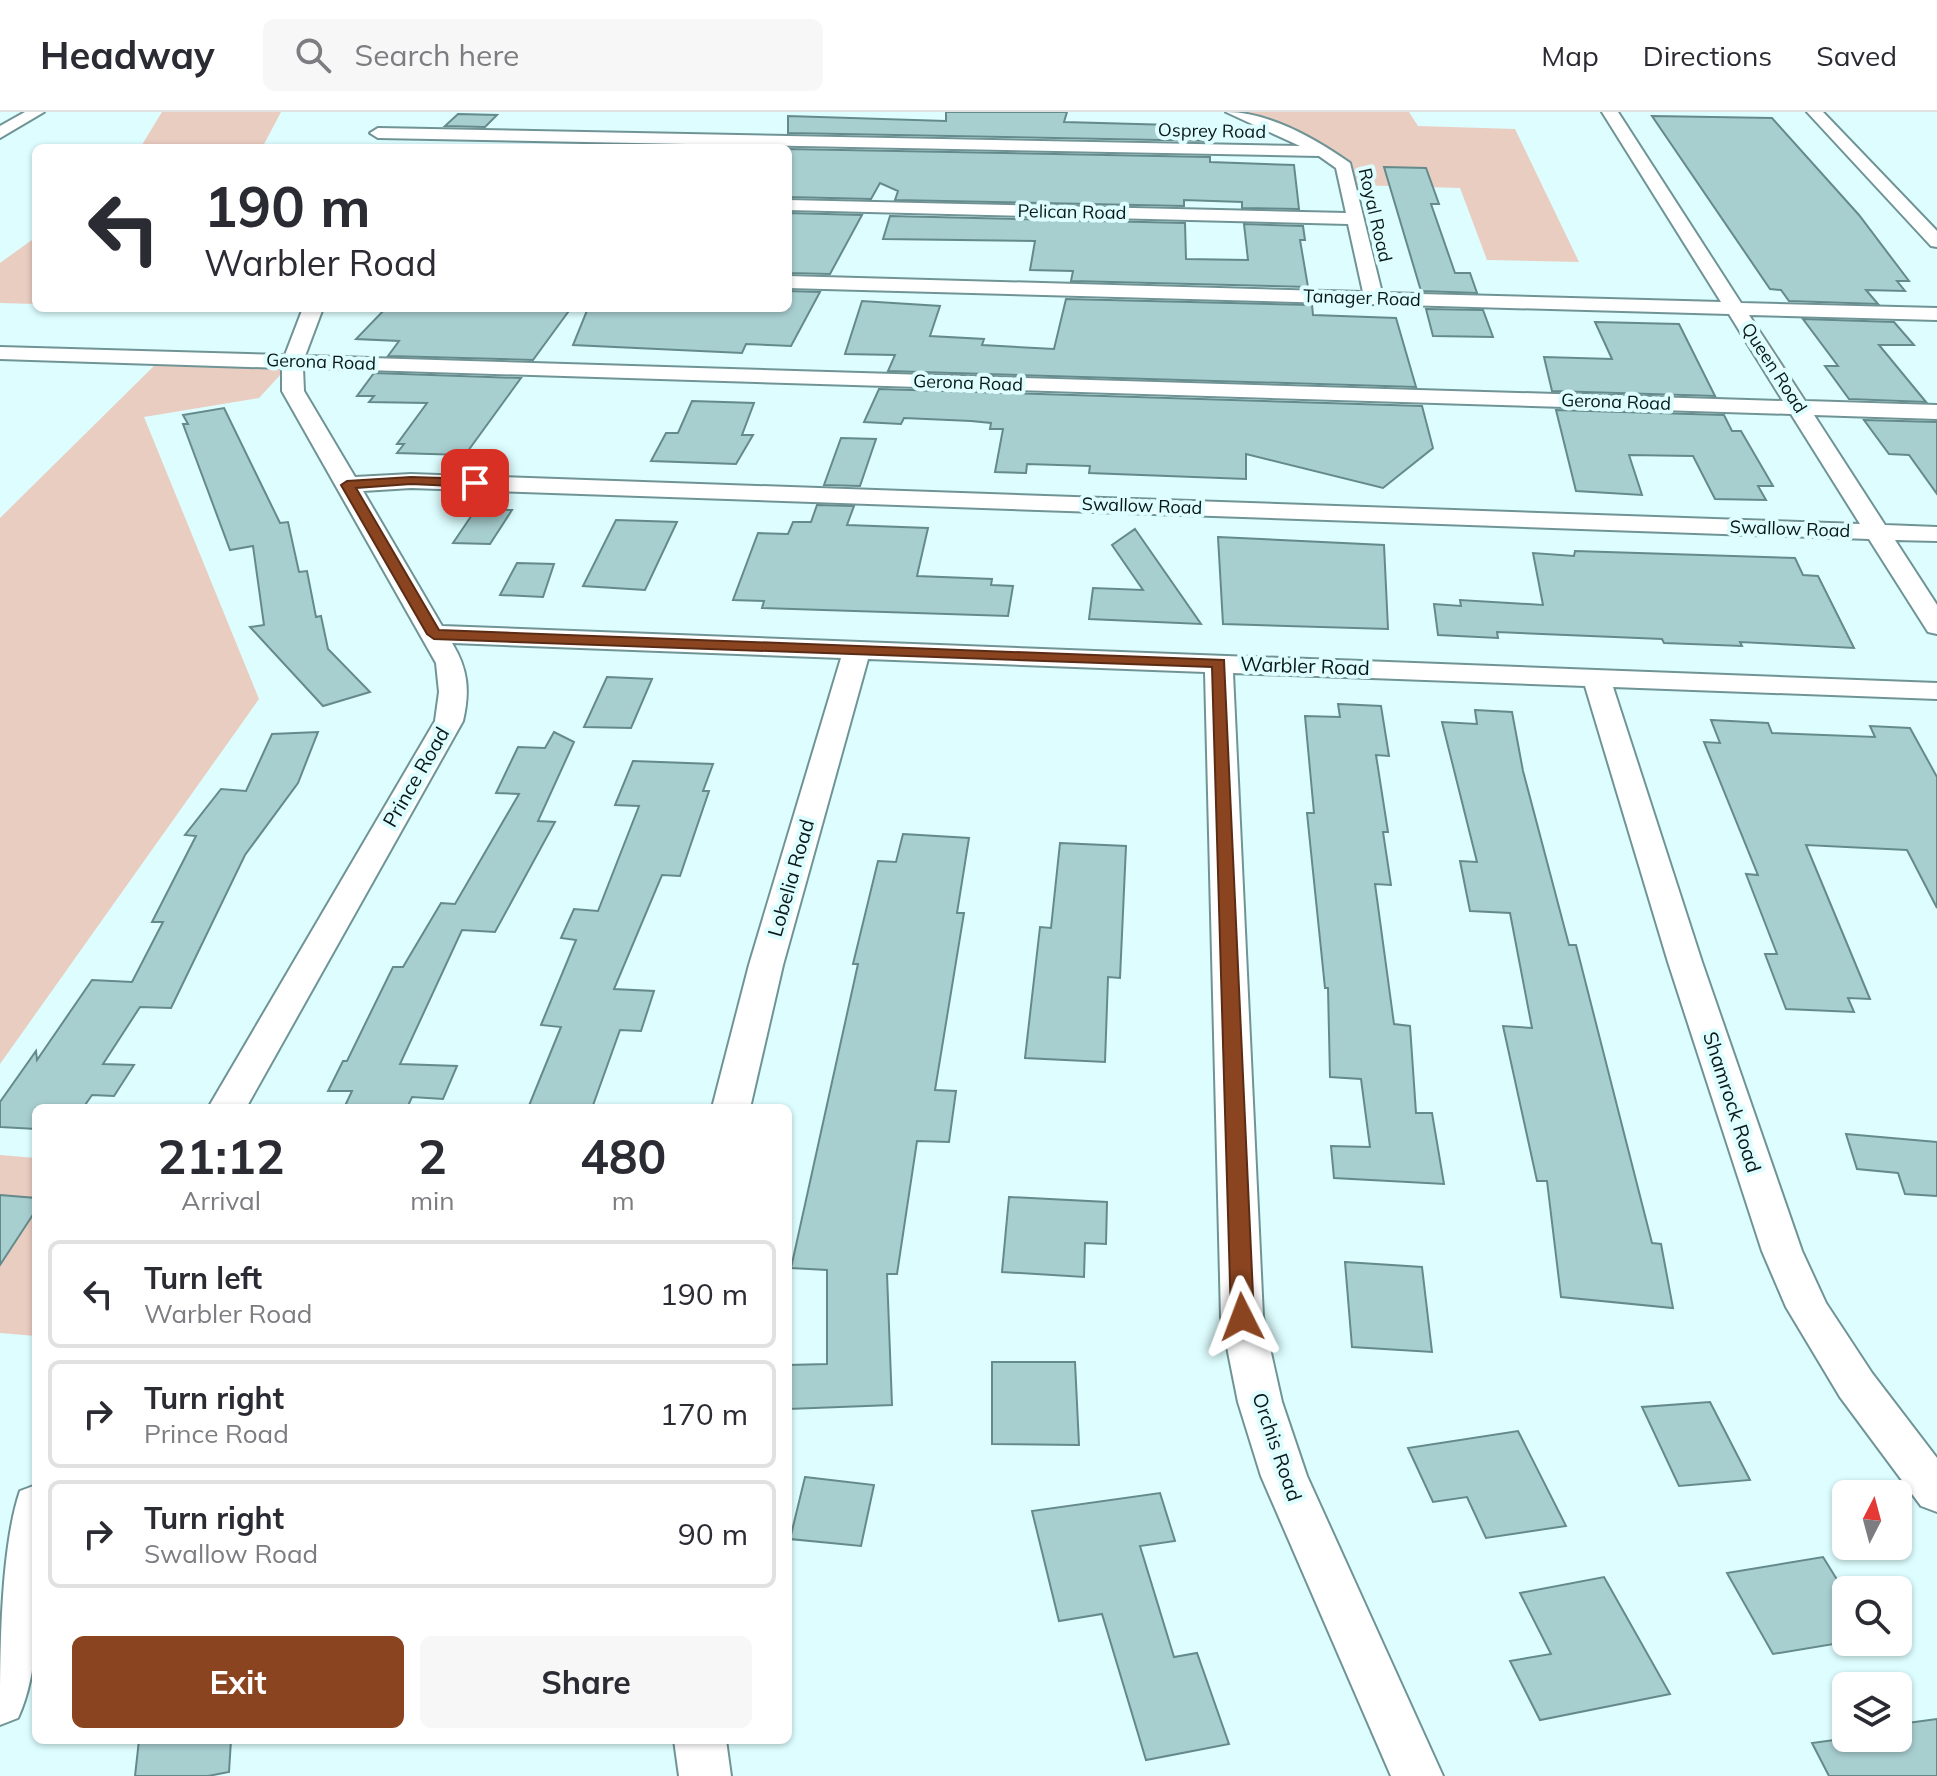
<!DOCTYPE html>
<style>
:root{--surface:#fff;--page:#f7f7f7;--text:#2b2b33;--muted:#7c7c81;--line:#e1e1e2;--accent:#8b4420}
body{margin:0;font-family:Mulish,sans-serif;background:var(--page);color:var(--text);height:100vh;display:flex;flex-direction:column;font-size:30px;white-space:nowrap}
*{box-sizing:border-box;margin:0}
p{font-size:26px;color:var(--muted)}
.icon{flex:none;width:44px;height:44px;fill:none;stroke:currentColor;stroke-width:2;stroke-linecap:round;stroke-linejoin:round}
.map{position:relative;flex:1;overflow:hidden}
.side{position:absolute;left:32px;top:992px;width:760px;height:640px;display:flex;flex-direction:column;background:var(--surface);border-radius:12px;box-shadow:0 2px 6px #0004}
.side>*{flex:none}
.top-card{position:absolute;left:32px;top:32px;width:760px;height:168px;border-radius:12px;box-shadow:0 2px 6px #0004;background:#fff;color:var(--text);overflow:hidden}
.needle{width:52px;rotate:6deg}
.buttons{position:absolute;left:1832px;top:1368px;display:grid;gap:16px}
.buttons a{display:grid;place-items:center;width:80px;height:80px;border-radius:12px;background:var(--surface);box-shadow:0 2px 6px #0004;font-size:40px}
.pin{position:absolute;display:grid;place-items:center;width:68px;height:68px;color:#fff;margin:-34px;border-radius:16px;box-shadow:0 4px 12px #0006}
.me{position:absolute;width:88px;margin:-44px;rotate:357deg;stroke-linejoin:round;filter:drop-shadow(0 0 6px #0008)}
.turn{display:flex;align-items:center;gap:28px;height:168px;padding:0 40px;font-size:36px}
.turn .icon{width:104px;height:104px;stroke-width:2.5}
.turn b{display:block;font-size:56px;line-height:68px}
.eta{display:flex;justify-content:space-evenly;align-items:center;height:136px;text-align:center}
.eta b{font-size:48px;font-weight:700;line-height:56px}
.primary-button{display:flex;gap:16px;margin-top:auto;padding:16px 40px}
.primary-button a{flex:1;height:92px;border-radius:12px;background:var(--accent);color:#fff;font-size:32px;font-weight:700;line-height:92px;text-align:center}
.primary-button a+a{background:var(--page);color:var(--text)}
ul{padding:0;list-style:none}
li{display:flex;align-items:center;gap:24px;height:108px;margin:0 16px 12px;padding:0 24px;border:4px solid var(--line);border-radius:12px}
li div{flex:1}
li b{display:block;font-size:30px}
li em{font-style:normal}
header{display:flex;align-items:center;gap:48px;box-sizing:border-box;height:112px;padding:0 40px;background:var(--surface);border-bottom:2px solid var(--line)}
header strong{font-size:38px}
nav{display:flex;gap:44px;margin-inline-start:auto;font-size:28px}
.search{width:560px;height:72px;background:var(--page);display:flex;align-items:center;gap:20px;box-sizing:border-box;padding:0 28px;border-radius:12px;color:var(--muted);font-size:30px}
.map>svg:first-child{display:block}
.green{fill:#eacdc1}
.building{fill:#a8cfd0;stroke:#658a8b;stroke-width:2}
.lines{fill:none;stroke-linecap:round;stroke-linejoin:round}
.street-casing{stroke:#709496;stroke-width:4}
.street{fill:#fff;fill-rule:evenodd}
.route{fill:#8b4420;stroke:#5a2c15;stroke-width:2}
.labels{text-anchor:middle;stroke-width:8;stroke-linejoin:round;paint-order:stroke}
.far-street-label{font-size:18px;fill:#0a1819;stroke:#ddfdfe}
.street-label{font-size:20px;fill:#0a1819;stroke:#ddfdfe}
</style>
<header>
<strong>Headway</strong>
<div class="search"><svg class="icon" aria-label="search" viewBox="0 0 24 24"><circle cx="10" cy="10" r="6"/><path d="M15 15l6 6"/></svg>Search here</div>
<nav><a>Map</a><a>Directions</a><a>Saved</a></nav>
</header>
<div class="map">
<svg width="1937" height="1664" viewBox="0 0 1937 1664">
<rect width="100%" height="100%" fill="#ddfdfe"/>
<path class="green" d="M162,0H281L262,36H140Z
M1230,0H1409L1418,14L1515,17L1579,150L1487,148L1460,76L1354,73L1324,41Z
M36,125V192L0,191V151Z
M160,248L293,249L259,286L144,305L259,587L0,952V406Z
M0,1043L36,1046V1224L0,1221Z"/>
<path class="building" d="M946,0H1067L1064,10L1209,14L1210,29L788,21V4L946,9Z
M458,2L497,3L485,15L445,14Z
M1652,4L1772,6L1859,103L1909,169H1897L1905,179L1866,178L1878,192L1789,189L1781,178L1770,177Z
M788,37L1210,45V50L1294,53L1299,97L1242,96V90L1184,88V94L895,88L898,79L880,71L871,87L788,85Z
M1384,55L1426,56L1439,92H1431L1455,161H1470L1477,181L1421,179Z
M788,101L862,103L830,162L788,161Z
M890,104L1185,111L1186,147L1248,148L1244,112L1303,114L1305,128H1300L1308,175L1071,169L1073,159L1030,158L1035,129L883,127Z
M788,179L820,180L791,234L746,232L742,241L573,233L588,196H788Z
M1066,187L1312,193L1313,203L1396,206L1416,275L888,259L895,243L845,242L862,189L940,194L930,224L984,227L982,233L1054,237Z
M386,196H571L533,248L388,244L399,229L356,227Z
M1426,197L1483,198L1493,225L1433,224Z
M1803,207L1894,210L1914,233H1879L1926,290L1849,287L1825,254H1838Z
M1595,210L1679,212L1715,284L1552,279L1544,245L1612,247Z
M374,261L521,266L465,343L397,341L404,332H397L427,291L369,290L374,284H357Z
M879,277L1422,294L1433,336L1383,376L1246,342V367L1089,361L1090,354L1027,352L1026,361L995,360L1003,317H990L991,311L971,309L904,306L901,312L864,310Z
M692,289L754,291L742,323H753L736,352L651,349L666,321H678Z
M224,296L280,411L288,410L299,460L307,459L316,505L321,504L328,537L370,580L323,594L250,515L264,513L253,434L230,438L183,312H188L183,303Z
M1556,298L1724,303L1732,319H1741L1773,374H1758L1766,388L1715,387L1693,344L1629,343L1642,383L1576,379Z
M1864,308L1937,310V382L1909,343L1889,342Z
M841,326L876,327L860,374L824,373Z
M817,393L854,394L847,413L928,416L917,464L992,467L991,473L1013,474L1008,504L762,496L764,489L733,488L758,421L788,422L793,410H811Z
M476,397L512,398L490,432L453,431Z
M616,408L677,410L645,478L583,474Z
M1135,417L1201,512L1089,507L1093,476L1143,478L1112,433Z
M1218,425L1384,433L1388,517L1223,512Z
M1575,439L1795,446L1803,463L1818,464L1854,536L1740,530L1742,534L1664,531L1662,527L1497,520L1498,526L1438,523L1434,492L1461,494L1460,488L1543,493L1533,441L1574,444Z
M517,451L554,452L543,485L500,483Z
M607,565L652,567L631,616L584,615Z
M1338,592L1381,594L1389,644L1376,643L1388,720H1383L1391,773L1375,772L1394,912L1410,914L1416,1001H1432L1444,1072L1334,1066L1331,1034L1370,1035L1361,967L1330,965L1328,876H1325L1307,701H1314L1305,604L1340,605Z
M1475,598L1512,600L1523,659L1569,833H1576L1652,1131L1661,1132L1673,1196L1561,1185L1547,1069H1537L1503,914L1532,916L1510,801L1470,799L1460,749L1477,750L1442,610L1477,612Z
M1711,608L1768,611L1772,621L1875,625L1870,614L1910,616L1937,665V796L1907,738L1806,733L1870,887L1848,886L1854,900L1786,897L1765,842H1777L1746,762L1758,763L1704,630L1720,631Z
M318,620L298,671L245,743L171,896L140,895L103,952L134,953L114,984L92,983L83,996H36V1017L0,1015V990L36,939L37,948L92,868L132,870L163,810H152L196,724L185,723L221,677L246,679L272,622Z
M554,620L574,630L538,709L555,710L495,820L462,818L400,952L457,954L443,987L412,985L407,996H344L352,979H328L343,949H347L393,855H403L441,791L455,792L519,682L496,681L518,635L545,636Z
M633,649L713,652L703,679H709L680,764L662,763L614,877L654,879L641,919L620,918L592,996H528L561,915L541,913L576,828L561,826L574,797L598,799L639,694L615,693Z
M903,722L969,726L957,801H964L935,978L956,979L949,1030L917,1029L897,1162H887L892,1293L788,1297V1253L827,1252V1158L791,1156L858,852H853L878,749L896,750Z
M1060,731L1126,734L1120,866L1108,865L1105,950L1025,946L1040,815L1051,816Z
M1846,1022L1937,1030V1084L1905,1082L1898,1061L1857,1057Z
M0,1083L36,1086V1098L0,1153Z
M1009,1085L1107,1090L1106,1132L1085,1131L1084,1165L1002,1160Z
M1345,1150L1422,1155L1432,1240L1352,1235Z
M992,1250H1075L1079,1333L992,1332Z
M1710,1290L1750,1368L1679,1374L1642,1295Z
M1518,1319L1566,1414L1486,1426L1467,1385L1433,1390L1408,1336Z
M805,1365L874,1373L861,1434L790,1427Z
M1160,1381L1175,1429L1140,1434L1174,1545L1197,1541L1229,1632L1146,1648L1102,1502L1059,1509L1032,1399Z
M1823,1445L1846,1482V1530L1773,1542L1727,1461Z
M1604,1465L1670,1582L1540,1608L1510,1549L1551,1542L1520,1481Z
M1937,1607V1664H1829L1812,1631L1849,1626H1898V1608L1900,1612Z
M139,1628H231L229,1660L208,1664H135Z"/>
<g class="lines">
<g class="street-casing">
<path id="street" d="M25,0H44L0,26V14Z
M1226,0C1269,0 1316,27 1350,51L1382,181L1721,190L1602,0H1618L1741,191L1937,196V208L1749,203L1805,289L1937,293V307L1814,303L1885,413L1937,415V429L1895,428L1937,493V522L1928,520L1869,427L411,376L363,379L442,514L1937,571V587L1613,575L1702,850L1802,1139L1826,1191L1872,1261L1937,1346V1400L1921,1394L1840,1285L1786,1195L1762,1139L1668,850L1585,574L1233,561L1263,1205L1282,1290L1307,1364L1443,1664H1391L1261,1364L1238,1290L1221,1205L1205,560L868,547L783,853L750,996H712L749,853L841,546L452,531C468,557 470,579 463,609L246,996H208L435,609L439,580L436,551L282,279V256L0,247V235L285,243L303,196H323L305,244L1783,289L1729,202L788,176V164L1363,180L1348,112L788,98V88L1346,101L1336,56L1319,44L378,26L370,21L378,16L1300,34ZM303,256L1791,302L1860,412L411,362L355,365L304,279Z
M1807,0H1823L1937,119V135L1931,134Z
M36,1373C36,1441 47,1544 18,1606L0,1613C0,1545 0,1438 20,1379Z
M674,1628H726L731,1664H679Z"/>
</g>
<use href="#street" class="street"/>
</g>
<path class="route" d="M411,365L475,367L482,371L475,375L411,372L356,376L439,518L1224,548L1254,1205L1250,1210L1242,1213L1234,1210L1231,1205L1212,555L434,527L427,522L341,373L347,369Z"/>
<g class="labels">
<g class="far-street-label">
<text transform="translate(1212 19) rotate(1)" y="6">Osprey Road</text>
<text transform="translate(1072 100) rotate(1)" y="6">Pelican Road</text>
<text transform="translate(1375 103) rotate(77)" y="6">Royal Road</text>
<text transform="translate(1362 186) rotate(2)" y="6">Tanager Road</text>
<text transform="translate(321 250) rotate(2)" y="6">Gerona Road</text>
<text transform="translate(1774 256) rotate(57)" y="6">Queen Road</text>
<text transform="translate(968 271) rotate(2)" y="6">Gerona Road</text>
<text transform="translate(1616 290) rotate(2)" y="6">Gerona Road</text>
<text transform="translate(1142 394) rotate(2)" y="6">Swallow Road</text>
<text transform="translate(1790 417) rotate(2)" y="6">Swallow Road</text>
</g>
<g class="street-label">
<text transform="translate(1305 554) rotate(2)" y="7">Warbler Road</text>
<text transform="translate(416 665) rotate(-60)" y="7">Prince Road</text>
<text transform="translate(791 766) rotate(-74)" y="7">Lobelia Road</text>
<text transform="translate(1732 990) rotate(72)" y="7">Shamrock Road</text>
<text transform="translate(1277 1335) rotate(71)" y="7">Orchis Road</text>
</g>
</g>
</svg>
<div class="buttons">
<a><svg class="needle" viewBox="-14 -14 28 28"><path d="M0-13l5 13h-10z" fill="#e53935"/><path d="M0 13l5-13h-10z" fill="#7c7c81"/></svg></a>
<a><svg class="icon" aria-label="search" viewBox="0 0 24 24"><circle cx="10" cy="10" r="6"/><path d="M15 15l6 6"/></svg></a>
<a><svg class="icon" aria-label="layers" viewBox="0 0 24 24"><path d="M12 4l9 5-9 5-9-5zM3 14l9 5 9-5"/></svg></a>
</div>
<div class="pin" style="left:475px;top:371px;background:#d93025"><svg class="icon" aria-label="arrive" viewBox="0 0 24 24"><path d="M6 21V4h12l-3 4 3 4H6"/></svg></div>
<svg class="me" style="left:1242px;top:1205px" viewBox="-20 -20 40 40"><path d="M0-17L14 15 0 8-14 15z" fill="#8b4420" stroke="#fff" stroke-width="4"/></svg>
<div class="top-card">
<div class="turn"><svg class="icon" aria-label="left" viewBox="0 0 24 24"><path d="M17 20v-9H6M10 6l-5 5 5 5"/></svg><div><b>190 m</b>Warbler Road</div></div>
</div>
<section class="side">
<div class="eta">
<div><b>21:12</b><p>Arrival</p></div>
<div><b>2</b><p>min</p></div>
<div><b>480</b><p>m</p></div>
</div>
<ul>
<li><svg class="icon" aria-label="left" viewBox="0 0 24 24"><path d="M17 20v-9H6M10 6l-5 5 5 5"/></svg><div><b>Turn left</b><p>Warbler Road</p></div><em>190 m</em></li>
<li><svg class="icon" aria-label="right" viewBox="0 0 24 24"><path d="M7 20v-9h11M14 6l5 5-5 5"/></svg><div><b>Turn right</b><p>Prince Road</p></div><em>170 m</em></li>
<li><svg class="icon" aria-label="right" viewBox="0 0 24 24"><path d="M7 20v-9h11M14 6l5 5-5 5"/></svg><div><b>Turn right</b><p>Swallow Road</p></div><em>90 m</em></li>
</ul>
<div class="primary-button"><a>Exit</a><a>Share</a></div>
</section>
</div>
